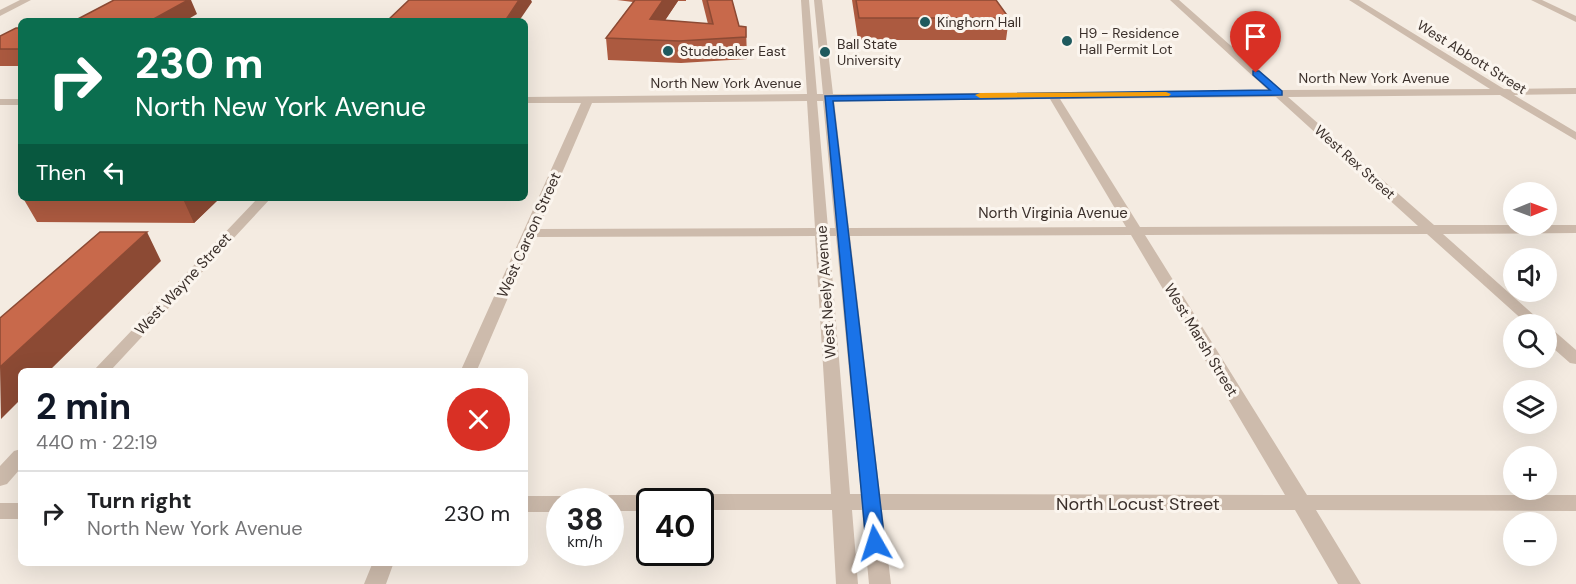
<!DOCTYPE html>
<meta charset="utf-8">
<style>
:root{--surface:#fff;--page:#f2f2f2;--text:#202124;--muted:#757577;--line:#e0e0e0;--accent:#111827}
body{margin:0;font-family:"DM Sans",sans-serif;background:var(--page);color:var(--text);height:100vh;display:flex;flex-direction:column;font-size:22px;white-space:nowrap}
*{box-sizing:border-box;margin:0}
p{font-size:20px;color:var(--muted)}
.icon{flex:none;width:33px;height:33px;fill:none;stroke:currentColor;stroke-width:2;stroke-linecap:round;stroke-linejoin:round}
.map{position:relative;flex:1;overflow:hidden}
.panel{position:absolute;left:18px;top:368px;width:510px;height:198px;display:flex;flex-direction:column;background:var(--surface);border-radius:9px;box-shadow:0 6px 24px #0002}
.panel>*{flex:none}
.top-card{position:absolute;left:18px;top:18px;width:510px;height:183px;border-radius:9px;box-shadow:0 6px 24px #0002;background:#0b6e4f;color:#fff;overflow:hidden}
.needle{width:39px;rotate:89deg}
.fabs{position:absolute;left:1503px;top:182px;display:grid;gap:12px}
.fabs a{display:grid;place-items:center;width:54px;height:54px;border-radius:50%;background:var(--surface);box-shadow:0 6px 24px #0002;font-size:30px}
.speed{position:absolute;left:546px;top:488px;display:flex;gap:12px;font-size:30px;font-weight:700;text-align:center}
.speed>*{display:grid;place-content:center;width:78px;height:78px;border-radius:50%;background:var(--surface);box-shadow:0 6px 24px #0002;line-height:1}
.speed small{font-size:15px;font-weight:400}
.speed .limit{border:3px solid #111;border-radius:9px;background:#fff;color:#111}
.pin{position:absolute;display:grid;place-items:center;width:51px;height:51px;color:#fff;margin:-62px -26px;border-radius:50% 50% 50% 0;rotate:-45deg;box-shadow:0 0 6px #0007}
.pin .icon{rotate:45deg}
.me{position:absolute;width:66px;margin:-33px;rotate:354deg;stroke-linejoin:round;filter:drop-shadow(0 0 4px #0008)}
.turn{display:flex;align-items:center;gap:21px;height:126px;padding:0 18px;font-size:27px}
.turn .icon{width:78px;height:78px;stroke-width:2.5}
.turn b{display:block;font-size:42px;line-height:51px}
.then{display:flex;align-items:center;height:57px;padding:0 18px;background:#0003;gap:12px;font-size:22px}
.round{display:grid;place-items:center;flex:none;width:63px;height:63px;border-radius:32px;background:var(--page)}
.summary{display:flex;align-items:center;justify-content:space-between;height:102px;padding:0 18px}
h1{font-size:36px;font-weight:700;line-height:45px;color:var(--accent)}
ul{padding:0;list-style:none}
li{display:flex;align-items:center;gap:18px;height:84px;padding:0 18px;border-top:2px solid var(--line)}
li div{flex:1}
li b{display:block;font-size:22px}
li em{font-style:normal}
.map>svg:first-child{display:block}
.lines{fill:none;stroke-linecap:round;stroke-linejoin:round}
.minor{fill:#cdbbac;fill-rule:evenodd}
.wall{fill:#ac5a40}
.shaded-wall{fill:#8c4a34}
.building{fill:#c8694b;stroke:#8c4a34;stroke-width:1.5}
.route{fill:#1a73e8;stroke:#114b97;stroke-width:1.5}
.slow{fill:#f59e0b}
.poi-dot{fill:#1f5a5e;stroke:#fbf5ee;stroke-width:2}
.labels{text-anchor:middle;stroke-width:6;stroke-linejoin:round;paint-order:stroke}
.far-poi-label{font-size:14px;fill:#3b302b;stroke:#fbf5ee;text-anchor:start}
.far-street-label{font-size:14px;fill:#3b302b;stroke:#fbf5ee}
.street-label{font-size:15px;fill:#3b302b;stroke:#fbf5ee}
.near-street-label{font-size:18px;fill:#3b302b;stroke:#fbf5ee}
</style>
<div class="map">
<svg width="1576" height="584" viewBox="0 0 1576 584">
<rect width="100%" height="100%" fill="#f4ebe1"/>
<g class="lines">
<path class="minor" d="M20,0H31L0,16V10Z
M801,0H809L817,94H823L814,0H822L833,94L1269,91L1170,0H1179L1281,90L1490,89L1349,0H1359L1504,89L1576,88V94L1514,95L1576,132V140L1500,95L1288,97L1434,225H1576V233L1443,234L1544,324H1527L1427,234L1145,235L1307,495H1576V511L1316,510L1361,584H1338L1295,510H882L891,584H869L862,510H852L858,584H836L832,510H700V501H691L693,497L700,494H831L815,236L534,237L477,370H461L581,103H525V97L807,94ZM1276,97L1418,226L1140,227L1060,99ZM1050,99L1126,227L849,228L834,100ZM807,101L815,228L538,229L592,103ZM817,101H823L835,228H828ZM1131,235L1285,495L880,494L850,236ZM829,236H836L861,494H850Z
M1531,0H1542L1576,16V22Z
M0,99H21V105H0Z
M258,198H271L111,370H94Z
M1546,328L1552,329L1576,350V364L1570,363L1546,342Z
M21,449V468L7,484L0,486V466L14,451Z
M610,495H650L657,497L659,501H650V511H610V501H601L603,497Z
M525,496H560L568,501H560V512H525Z
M0,503H21V519H0Z
M373,562H394L386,584H364Z"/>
</g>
<path class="wall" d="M617,0H686V1H678L665,20L708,24L702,0H732L739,26L746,27L747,59L681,63L608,60L606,38L633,2Z
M852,0H996L1009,18L1006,40H858Z
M21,28V66H0V36Z
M23,198H220L194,223L37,222Z"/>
<path class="shaded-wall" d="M188,0H191L197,14L185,21H150Z
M519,0H531L532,2L519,21H505Z
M663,0H678V1L652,40L650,19Z
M184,198H220L194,223L183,199Z
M147,232L161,261L50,370H21V399L1,419L0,367Z"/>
<path class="building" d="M114,0H188L150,21H74Z
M409,0H519L505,21H387Z
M635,0H663L650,19L713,24L707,0H732L739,26L746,27V37L679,41L606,38Z
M856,0H996L1009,18H859Z
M16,28H21V49H0V36Z
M105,198H184L183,199Z
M100,232H147L0,367V318Z"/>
<path class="route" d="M1253,71H1259L1282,91V95L833,101L885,543L882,549L875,551L869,549L866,543L825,96L1270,90L1253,75Z"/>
<path class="slow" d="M1166,92L1171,94L1169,96L980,98L975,95L980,93Z"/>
<g class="poi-dot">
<circle cx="925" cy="22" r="6"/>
<circle cx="1067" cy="41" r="6"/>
<circle cx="668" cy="51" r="6"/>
<circle cx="825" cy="52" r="6"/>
</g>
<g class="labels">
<g class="far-poi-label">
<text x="937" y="27">Kinghorn Hall</text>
<text x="1079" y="38">H9 - Residence<tspan x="1079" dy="16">Hall Permit Lot</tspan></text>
<text x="837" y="49">Ball State<tspan x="837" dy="16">University</tspan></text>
<text x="680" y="56">Studebaker East</text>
</g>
<g class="far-street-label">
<text transform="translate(1472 57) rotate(32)" y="5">West Abbott Street</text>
<text x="1374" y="83">North New York Avenue</text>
<text x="726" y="88">North New York Avenue</text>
<text transform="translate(1355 162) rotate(42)" y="5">West Rex Street</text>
</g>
<g class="street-label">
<text x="1053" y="218">North Virginia Avenue</text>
<text transform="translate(529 235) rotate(-66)" y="5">West Carson Street</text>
<text transform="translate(183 284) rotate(-47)" y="5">West Wayne Street</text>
<text transform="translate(826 292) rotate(-94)" y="5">West Neely Avenue</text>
<text transform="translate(1201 340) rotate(59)" y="5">West Marsh Street</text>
</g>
<g class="near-street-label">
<text x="1138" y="510">North Locust Street</text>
</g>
</g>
</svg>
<div class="fabs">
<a><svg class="needle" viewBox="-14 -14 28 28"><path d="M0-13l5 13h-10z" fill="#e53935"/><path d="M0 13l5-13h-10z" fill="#757577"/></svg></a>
<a><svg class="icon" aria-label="sound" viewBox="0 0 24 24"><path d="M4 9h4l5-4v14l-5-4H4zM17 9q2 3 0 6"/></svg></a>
<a><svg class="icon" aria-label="search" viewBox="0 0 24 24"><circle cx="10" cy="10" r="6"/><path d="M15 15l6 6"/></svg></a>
<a><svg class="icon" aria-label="layers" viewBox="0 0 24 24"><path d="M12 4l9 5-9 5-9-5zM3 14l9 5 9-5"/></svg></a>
<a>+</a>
<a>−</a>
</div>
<div class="speed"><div>38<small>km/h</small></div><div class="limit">40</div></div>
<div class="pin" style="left:1256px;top:73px;background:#d93025"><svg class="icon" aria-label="arrive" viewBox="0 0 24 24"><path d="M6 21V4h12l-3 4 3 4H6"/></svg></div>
<svg class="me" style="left:875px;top:543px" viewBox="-20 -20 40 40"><path d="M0-17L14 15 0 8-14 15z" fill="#1a73e8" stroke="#fff" stroke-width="4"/></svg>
<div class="top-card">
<div class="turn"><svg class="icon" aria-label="right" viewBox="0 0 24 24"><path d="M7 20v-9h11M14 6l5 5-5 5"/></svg><div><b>230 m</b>North New York Avenue</div></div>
<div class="then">Then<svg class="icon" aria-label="left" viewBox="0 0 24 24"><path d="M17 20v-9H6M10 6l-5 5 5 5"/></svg></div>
</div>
<section class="panel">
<div class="summary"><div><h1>2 min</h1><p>440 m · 22:19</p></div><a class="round" style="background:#d93025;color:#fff"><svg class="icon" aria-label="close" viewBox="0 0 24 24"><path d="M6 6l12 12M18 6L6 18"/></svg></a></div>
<ul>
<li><svg class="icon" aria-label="right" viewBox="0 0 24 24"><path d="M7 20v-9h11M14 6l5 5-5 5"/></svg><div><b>Turn right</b><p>North New York Avenue</p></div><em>230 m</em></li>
</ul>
</section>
</div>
